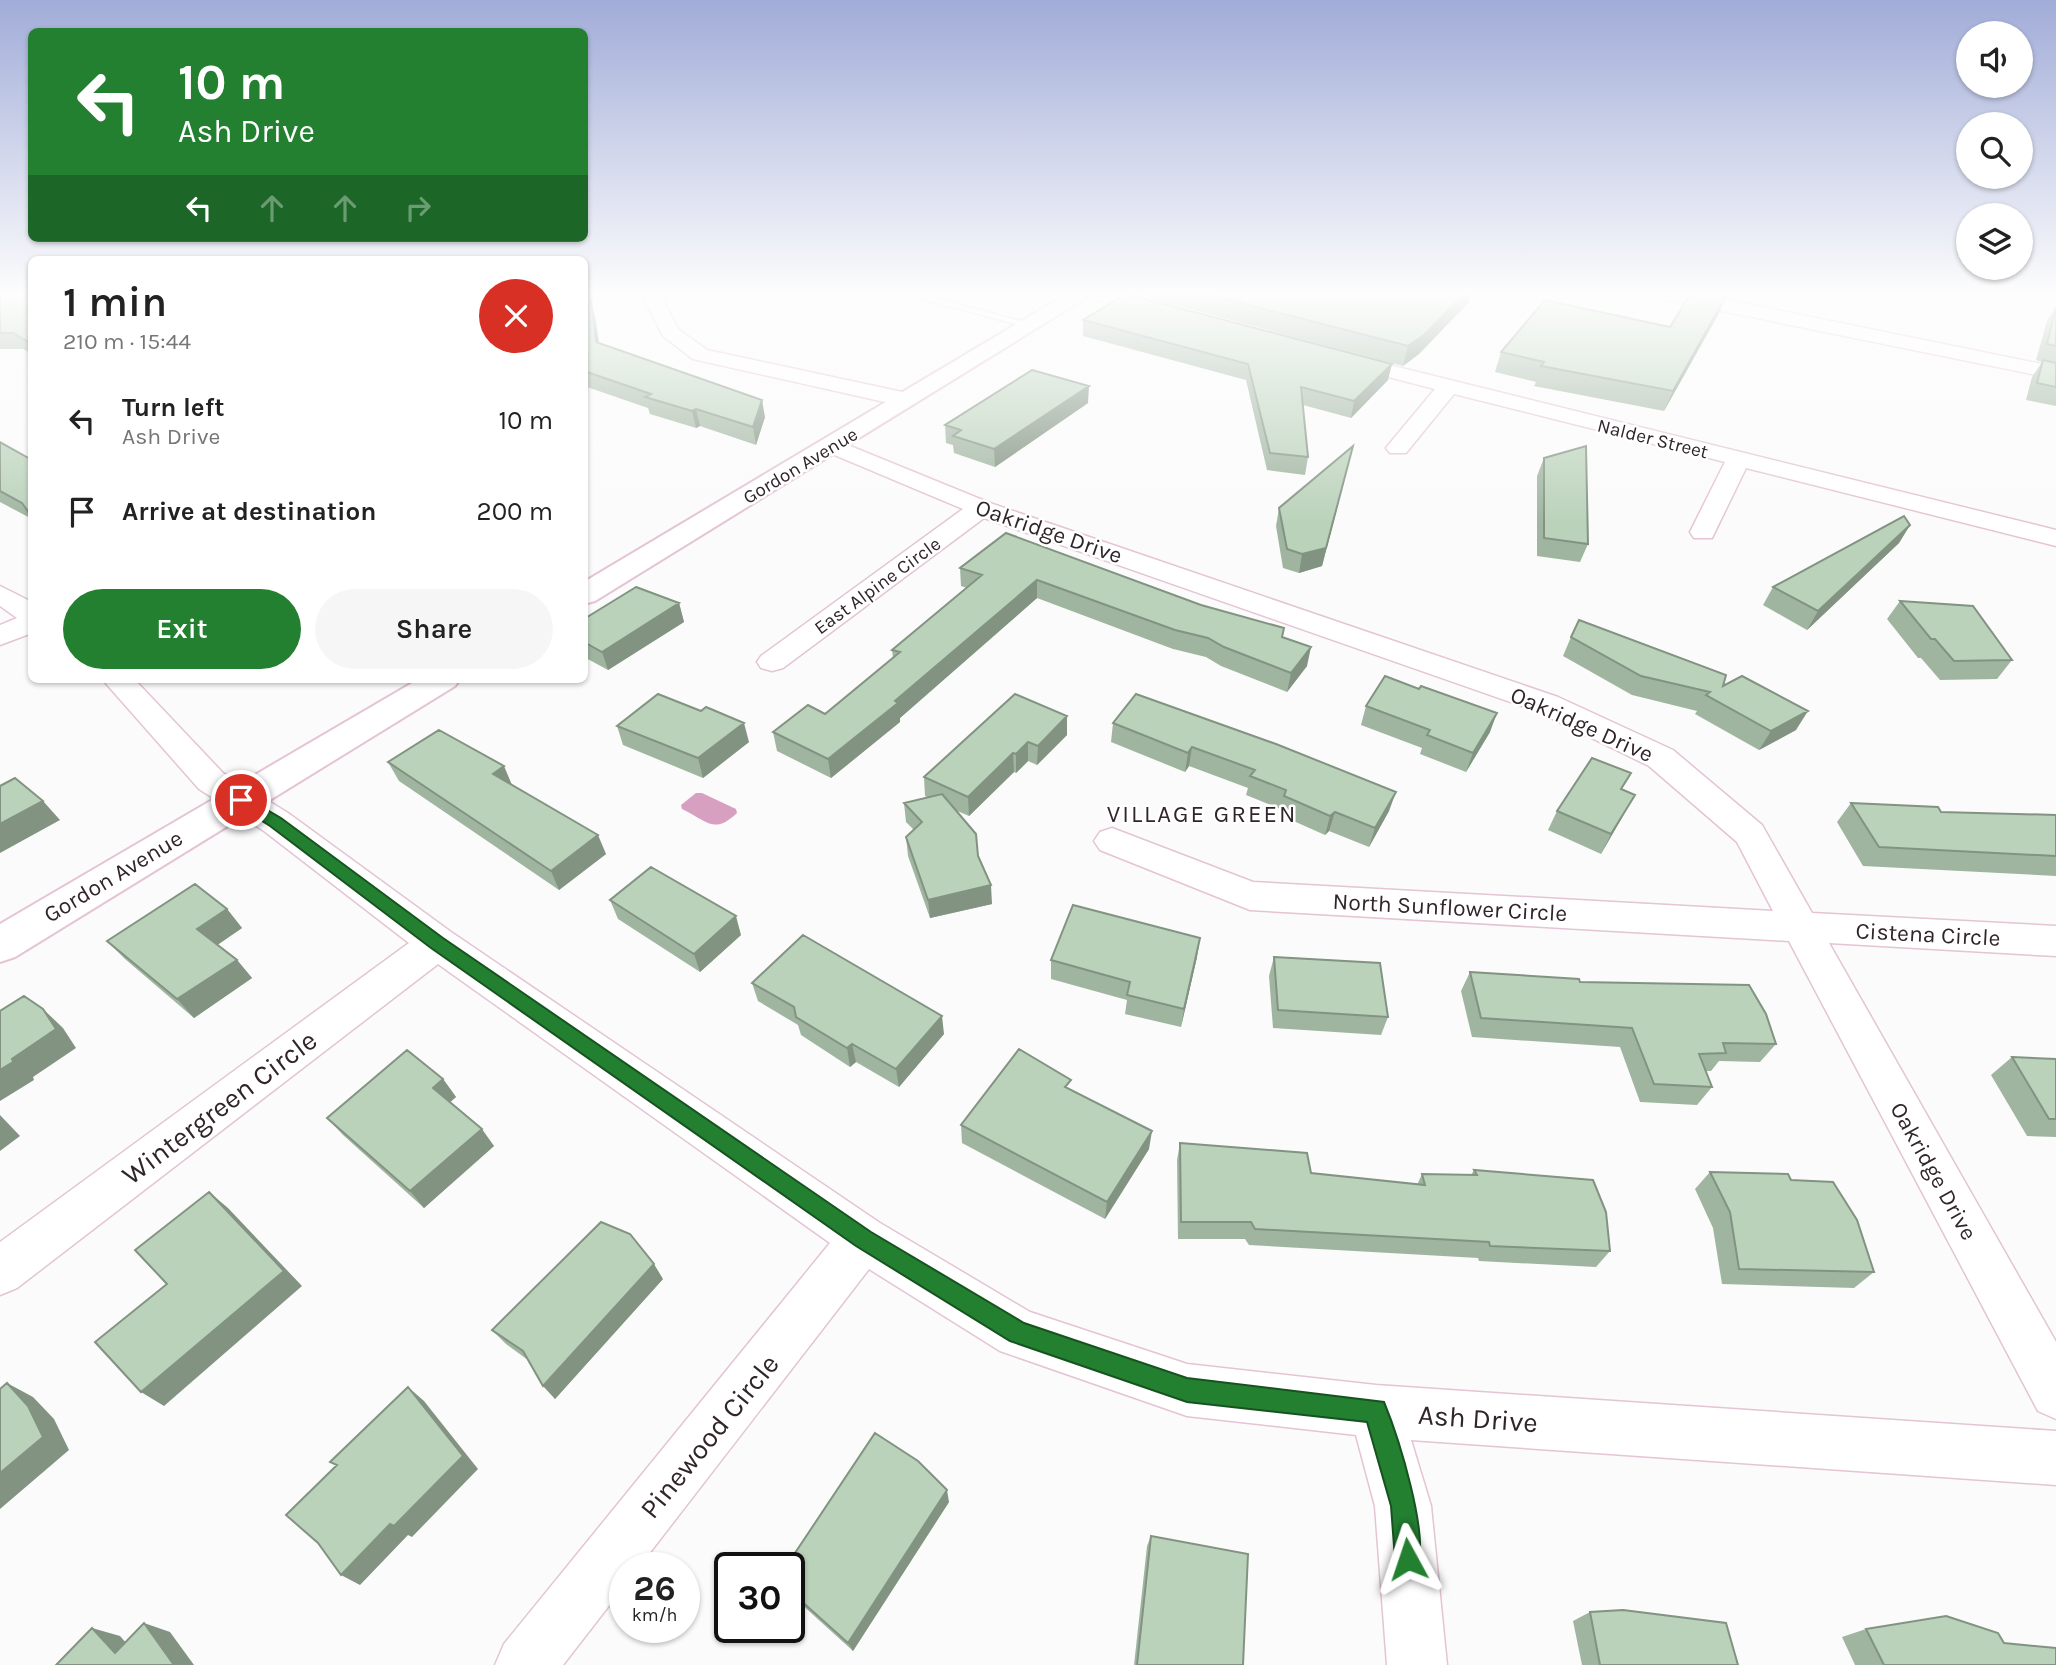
<!DOCTYPE html>
<meta charset="utf-8">
<style>
:root{--surface:#fff;--page:#f6f6f6;--text:#222;--muted:#767676;--accent:#238031}
body{margin:0;font-family:Karla,sans-serif;background:var(--page);color:var(--text);height:100vh;display:flex;flex-direction:column;font-size:26px;white-space:nowrap}
*{box-sizing:border-box;margin:0}
p{font-size:23px;color:var(--muted)}
.icon{flex:none;width:38px;height:38px;fill:none;stroke:currentColor;stroke-width:2;stroke-linecap:round;stroke-linejoin:round}
.map{position:relative;flex:1;overflow:hidden}
.side{position:absolute;left:28px;top:256px;width:560px;height:427px;display:flex;flex-direction:column;background:var(--surface);border-radius:10px;box-shadow:0 2px 5px #0004}
.side>*{flex:none}
.hud{position:absolute;left:28px;top:28px;width:560px;height:214px;border-radius:10px;box-shadow:0 2px 5px #0004;background:#238031;color:#fff;overflow:hidden}
.buttons{position:absolute;left:1956px;top:21px;display:grid;gap:14px}
.buttons a{display:grid;place-items:center;width:77px;height:77px;border-radius:50%;background:var(--surface);box-shadow:0 2px 5px #0004;font-size:35px}
.speed{position:absolute;left:609px;top:1552px;display:flex;gap:14px;font-size:35px;font-weight:700;text-align:center}
.speed>*{display:grid;place-content:center;width:91px;height:91px;border-radius:50%;background:var(--surface);box-shadow:0 2px 5px #0004;line-height:1}
.speed small{font-size:18px;font-weight:400}
.speed .limit{border:4px solid #111;border-radius:10px;background:#fff;color:#111}
.pin{position:absolute;display:grid;place-items:center;width:60px;height:60px;color:#fff;margin:-30px;border:4px solid #fff;border-radius:50%;box-shadow:0 2px 7px #0007}
.me{position:absolute;width:77px;margin:-38px;rotate:355deg;stroke-linejoin:round;filter:drop-shadow(0 0 5px #0008)}
.turn{display:flex;align-items:center;gap:24px;height:147px;padding:0 35px;font-size:32px}
.turn .icon{width:91px;height:91px;stroke-width:2.5}
.turn b{display:block;font-size:49px;line-height:60px}
.lanes{display:flex;align-items:center;height:66px;padding:0 35px;background:#0003;justify-content:center;gap:35px;direction:ltr}
.lanes .off{opacity:.35}
.round{display:grid;place-items:center;flex:none;width:74px;height:74px;border-radius:37px;background:var(--page)}
.summary{display:flex;align-items:center;justify-content:space-between;height:119px;padding:0 35px}
h1{font-size:42px;font-weight:600;line-height:52px}
.button{display:flex;gap:14px;margin-top:auto;padding:14px 35px}
.button a{flex:1;height:80px;border-radius:42px;background:var(--accent);color:#fff;font-size:28px;font-weight:600;line-height:80px;text-align:center}
.button a+a{background:var(--page);color:var(--text)}
ul{padding:0;list-style:none}
li{display:flex;align-items:center;gap:21px;height:91px;padding:0 35px}
li div{flex:1}
li b{display:block;font-size:26px}
li em{font-style:normal}
.map>svg:first-child{display:block}
.water{fill:#d8a0c0}
.lines{fill:none;stroke-linecap:round;stroke-linejoin:round}
.service-casing{stroke:#e4c4d5;stroke-width:3}
.minor-casing{stroke:#e4c4d5;stroke-width:3}
.secondary-casing{stroke:#e4c4d5;stroke-width:4}
.service{fill:#fff;fill-rule:evenodd}
.minor{fill:#fff;fill-rule:evenodd}
.secondary{fill:#fff;fill-rule:evenodd}
.wall{fill:#a0b5a0}
.shaded-wall{fill:#829382}
.building{fill:#bad2ba;stroke:#829382;stroke-width:2}
.route{fill:#238031;stroke:#175320;stroke-width:2}
.labels{text-anchor:middle;stroke-width:5;stroke-linejoin:round;paint-order:stroke}
.far-street-label{font-size:19px;fill:#30252b;stroke:#fff}
.street-label{font-size:23px;fill:#30252b;stroke:#fff}
.neighbourhood-label{font-size:24px;letter-spacing:2px;fill:#30252b;stroke:#fff}
.near-street-label{font-size:28px;fill:#30252b;stroke:#fff}
</style>
<div class="map">
<svg width="2056" height="1665" viewBox="0 0 2056 1665">
<rect width="100%" height="100%" fill="#fbfbfb"/>
<path class="water" d="M696,793H702L736,809L737,813C714,835 707,821 682,809L681,805Z"/>
<g class="lines">
<g class="service-casing">
<path id="service" d="M892,291H909L1036,325L1031,328Z"/>
</g>
<g class="minor-casing">
<path id="minor" d="M640,291H659L678,329L707,350L907,393L918,400L907,407L693,359L663,336Z
M1079,291H1111L1169,307L1172,311L1162,317L1081,295Z
M1644,291H1683L2056,367V379L1653,297Z
M1345,354L2056,530V546L1746,468L1712,538H1694L1690,532L1725,462L1454,394L1406,453H1390L1386,448L1390,443L1435,389L1338,364L1335,360Z
M833,439L990,503L1558,697L1673,750L1762,825L1812,913L2056,926V956L1829,943L2056,1342V1419L2038,1411L1789,941L1250,910L1100,850L1094,841L1100,832L1112,828L1253,882L1773,911L1737,842L1649,766L1536,711L984,518L783,668L772,671L761,668L757,662L761,656L963,509L825,451L821,446L825,441Z
M0,586L32,602V633L0,645V625L17,618L0,606Z
M102,679H134L223,773L288,813L451,932L880,1223L1030,1312L1187,1364L1376,1385L2056,1431V1485L1411,1440L1431,1506L1447,1665H1387L1375,1506L1356,1435L1187,1416L1000,1351L869,1269L638,1568H625V1585L563,1665H495L504,1644L830,1243L438,964L17,1288L0,1295V1242L409,943L264,831L199,789Z"/>
</g>
<g class="secondary-casing">
<path id="secondary" d="M1072,291H1097L595,601L584,604V582Z
M419,679H460L455,686L15,957L0,962V924Z"/>
</g>
<use href="#service" class="service"/>
<use href="#minor" class="minor"/>
<use href="#secondary" class="secondary"/>
</g>
<path class="wall" d="M0,291H32V354L23,349H0Z
M584,291H590V298L595,316L599,343L765,417L756,445L700,426L696,428L650,414L648,408L584,386Z
M1146,291H1472L1468,303L1419,354L1403,366L1145,297Z
M1695,291H1731L1728,298L1726,297L1719,313L1664,411L1534,386L1536,382L1495,372L1501,352L1670,327Z
M2056,306V406L2026,400L2032,377L2042,362L2036,360L2047,321Z
M1083,320L1388,380L1351,418L1303,405L1308,457L1305,475L1267,470L1246,380L1083,336Z
M1088,403L995,467L954,453L953,445L946,443L945,425Z
M0,442L32,460V519L0,502Z
M1353,446L1322,566L1299,573L1283,568L1276,526L1279,508Z
M1544,458L1588,544L1580,562L1537,556V476Z
M1910,525L1899,543L1807,630L1763,605L1773,587Z
M1006,533L1283,637L1307,666L1287,692L1221,666L1206,657L1173,649L1037,598L900,718V722L831,778L777,751L773,732L825,714L893,658L892,650L967,588L961,586L960,568Z
M1900,601L2012,660L1997,679L1940,680L1921,658H1918L1887,619Z
M679,603L684,622L608,670L584,657V619Z
M1571,637L1723,686L1796,730L1759,750L1695,714L1697,711L1632,695L1563,656Z
M1136,694L1389,811L1369,847L1329,831L1325,835L1280,815L1281,809L1246,795L1248,788L1189,766L1185,772L1111,742L1113,723Z
M1366,706L1490,732L1466,772L1420,754L1422,748L1361,725Z
M1067,716V735L1037,765L1028,761L1016,773L1014,772L969,816L955,810L978,856L992,904L930,918L908,856L906,837L914,830L906,822L904,803L927,797L925,796L924,777Z
M617,726L749,742L703,778L623,745Z
M388,762L512,785L606,854L559,890L399,781Z
M1622,789L1624,814L1601,854L1548,830L1557,811Z
M1851,803L1941,812L2056,815V876L1863,866L1837,822Z
M610,900L741,935L700,972L618,919Z
M227,909L242,928L217,945L237,960L252,978L194,1018L125,959L107,941Z
M1197,957L1181,1027L1125,1014L1127,1000L1051,979V960Z
M1274,957L1388,1017L1381,1035L1273,1028L1269,976Z
M1470,972L1580,982L1776,1044L1760,1062L1719,1061L1711,1071H1706L1712,1087L1697,1105L1640,1102L1620,1047L1472,1037L1461,991Z
M752,983L944,1034L899,1087L856,1062L850,1067L801,1035L798,1025L758,1001Z
M2012,1057L2056,1059V1137L2027,1136L1991,1075Z
M443,1079L456,1097L450,1102L494,1146L424,1208L343,1135L327,1118Z
M1070,1090L1149,1149L1105,1219L962,1143L961,1125Z
M1180,1143L1311,1173L1417,1185L1422,1174L1471,1175L1474,1170L1610,1251L1596,1267L1479,1261L1478,1258L1249,1245L1245,1239H1178L1177,1160Z
M1710,1172L1791,1180L1874,1272L1854,1288L1722,1284L1713,1228L1695,1189Z
M663,1279L555,1399L528,1360L506,1344L492,1330Z
M949,1502L853,1651L789,1593V1568Z
M1151,1536L1243,1665H1134L1147,1546Z
M1590,1612L1738,1665H1582L1573,1621Z
M1866,1629L2004,1643L2056,1665H1855L1842,1637Z"/>
<path class="shaded-wall" d="M718,291H729L719,295Z
M1467,291H1472L1468,303L1419,354L1403,366L1408,346Z
M1727,294L1719,313L1664,411L1673,391Z
M591,300L595,316L601,358L596,342Z
M1392,364L1388,380L1351,418L1354,401Z
M1089,386L1088,403L995,467L994,449Z
M762,400L765,417L756,445L753,427Z
M696,409L700,426L696,428L692,411Z
M1353,446L1322,566L1299,573L1302,554Z
M1910,525L1899,543L1807,630L1818,611Z
M1037,580V598L900,718V722L831,778L828,759Z
M679,603L684,622L608,670L602,652Z
M1311,647L1307,666L1287,692L1291,673Z
M1808,711L1796,730L1759,750L1771,731Z
M1497,713L1490,732L1466,772L1473,753Z
M1067,716V735L1037,765L1038,746Z
M744,723L749,742L703,778L698,758Z
M1028,742V761L1016,773V754Z
M1192,747L1189,766L1185,772L1188,753Z
M1013,753L1014,772L969,816L968,797Z
M504,766L512,785L493,774Z
M1396,792L1389,811L1369,847L1375,828Z
M1635,795L1624,814L1601,854L1611,834Z
M43,801L60,820L0,853V824Z
M1335,812L1329,831L1325,835L1330,816Z
M598,835L606,854L559,890L551,871Z
M991,885L992,904L930,918L928,900Z
M227,909L242,928L213,948L197,929Z
M736,916L741,935L700,972L694,954Z
M1200,938L1197,957L1181,1027L1184,1009Z
M237,960L252,978L194,1018L177,999Z
M43,1009L63,1028L76,1048L33,1077L34,1080L0,1101V1070L12,1059Z
M942,1016L944,1034L899,1087L896,1069Z
M852,1044L856,1062L850,1067L847,1048Z
M443,1079L456,1097L446,1106L433,1088Z
M0,1115L20,1136L0,1151Z
M482,1129L494,1146L424,1208L410,1191Z
M1152,1131L1149,1149L1105,1219L1107,1202Z
M209,1192L228,1208L302,1286L164,1406L141,1392Z
M654,1264L663,1279L555,1399L543,1386Z
M7,1383L33,1397L54,1419L69,1450L0,1509V1473Z
M408,1387L424,1401L478,1469L412,1537L408,1535L360,1585L341,1575Z
M947,1490L949,1502L853,1651L848,1643Z
M144,1623L170,1632L194,1665H174Z
M92,1628L120,1636L142,1661L115,1653Z"/>
<path class="building" d="M0,291H32V344L13,333H0Z
M584,291H587L591,300L596,342L762,400L753,427L696,409L692,411L645,397L651,394L584,371Z
M1194,291H1467L1424,335L1408,346Z
M1695,291H1713L1727,294L1673,391L1541,366L1544,362L1501,352L1545,300L1670,327L1688,298H1691Z
M1126,294L1392,364L1354,401L1301,387L1308,457L1270,453L1248,364L1083,320Z
M2056,308V346L2047,344Z
M2043,360L2056,363V387L2037,383Z
M1032,370L1089,386L994,449L953,436L961,430L945,425Z
M0,442L32,460V517L22,503L0,491Z
M1353,446L1326,548L1302,554L1287,549L1279,508Z
M1586,446L1588,544L1544,538V458Z
M1904,516L1910,525L1818,611L1773,587Z
M1006,533L1201,605L1284,628L1282,637L1311,647L1291,673L1224,647L1208,638L1175,630L1037,580L895,701L898,703L828,759L773,732L808,705L825,714L900,652L892,650L982,575L960,568Z
M636,587L679,603L602,652L584,642V619Z
M1900,601L1973,606L2012,660L1954,661L1935,639H1931Z
M1579,620L1726,675L1723,686L1742,676L1808,711L1771,731L1706,695L1710,692L1641,676L1571,637Z
M1385,676L1419,689L1421,686L1497,713L1473,753L1427,735L1430,730L1366,706Z
M658,694L701,711L706,707L744,723L698,758L617,726Z
M1015,694L1067,716L1038,746L1028,742L1016,754L1013,753L968,797L924,777Z
M1136,694L1276,744L1396,792L1375,828L1335,812L1330,816L1284,796L1286,790L1250,776L1255,770L1192,747L1188,753L1113,723Z
M439,730L504,766L493,774L598,835L551,871L388,762Z
M1592,758L1631,773L1621,789L1635,795L1611,834L1557,811Z
M15,778L43,801L0,824V786Z
M942,794L976,834L978,856L991,885L928,900L906,837L922,822L904,803Z
M1851,803L1938,807L1941,812L2056,815V856L1879,847Z
M651,867L736,916L694,954L610,900Z
M195,884L227,909L197,929L237,960L177,999L107,941Z
M1073,905L1200,938L1184,1009L1127,995L1130,982L1051,960Z
M803,935L942,1016L896,1069L852,1044L847,1048L796,1017L794,1007L752,983Z
M1274,957L1380,963L1388,1017L1278,1010Z
M1470,972L1579,979L1580,982L1749,985L1766,1014L1776,1044L1723,1043L1726,1053L1699,1054L1712,1087L1654,1084L1632,1028L1481,1018Z
M24,996L43,1009L56,1029L12,1059L13,1062L0,1070V1011Z
M1019,1049L1071,1080L1065,1087L1152,1131L1107,1202L961,1125Z
M407,1050L443,1079L433,1088L482,1129L410,1191L327,1118Z
M2012,1057L2056,1059V1119H2049Z
M1180,1143L1307,1153L1311,1173L1425,1185L1422,1174L1477,1175L1474,1170L1593,1180L1606,1212L1610,1251L1490,1246L1489,1242L1255,1229L1251,1222H1181Z
M1710,1172L1788,1174L1791,1180L1833,1182L1857,1220L1874,1272L1739,1269L1730,1212Z
M209,1192L284,1271L141,1392L95,1342L167,1284L135,1250Z
M601,1222L630,1234L654,1264L543,1386L523,1351L492,1330Z
M7,1383L28,1406L43,1437L0,1473V1389Z
M408,1387L463,1456L394,1526L390,1524L341,1575L318,1543L286,1515L337,1465L330,1462Z
M875,1433L918,1461L947,1490L848,1643L789,1590V1568H785Z
M1151,1536L1248,1554L1243,1665H1137Z
M1623,1610L1726,1623L1738,1665H1600L1590,1612Z
M1946,1616L1998,1633L2004,1643L2056,1648V1665H1884L1866,1629Z
M144,1623L174,1665H56L92,1628L115,1653Z"/>
<linearGradient id="sky" x2="0" y2="1"><stop stop-color="#a1acd8"/><stop offset="0.56" stop-color="#fdfdfd"/><stop offset="1" stop-color="#fdfdfd" stop-opacity="0"/></linearGradient>
<rect width="2056" height="524" fill="url(#sky)"/>
<path class="route" d="M241,795L281,818L443,938L871,1232L1024,1323L1187,1378L1384,1402C1398,1436 1430,1536 1417,1568L1408,1572L1398,1568L1395,1559L1391,1506L1367,1422L1187,1402L1010,1341L856,1246L431,948L270,826L235,804L233,800Z"/>
<g class="labels">
<g class="far-street-label">
<text transform="translate(1653 438) rotate(14)" y="7">Nalder Street</text>
<text transform="translate(800 465) rotate(-31)" y="7">Gordon Avenue</text>
<text transform="translate(877 585) rotate(-36)" y="7">East Alpine Circle</text>
</g>
<g class="street-label">
<text transform="translate(1049 531) rotate(19)" y="8">Oakridge Drive</text>
<text transform="translate(1582 724) rotate(24)" y="8">Oakridge Drive</text>
<text transform="translate(113 876) rotate(-31)" y="8">Gordon Avenue</text>
<text transform="translate(1450 907) rotate(3)" y="8">North Sunflower Circle</text>
<text transform="translate(1928 934) rotate(3)" y="8">Cistena Circle</text>
<text transform="translate(1934 1171) rotate(61)" y="8">Oakridge Drive</text>
</g>
<g class="neighbourhood-label">
<text x="1202" y="822">VILLAGE GREEN</text>
</g>
<g class="near-street-label">
<text transform="translate(219 1107) rotate(-37)" y="10">Wintergreen Circle</text>
<text transform="translate(1478 1418) rotate(4)" y="10">Ash Drive</text>
<text transform="translate(709 1436) rotate(-51)" y="10">Pinewood Circle</text>
</g>
</g>
</svg>
<div class="buttons">
<a><svg class="icon" aria-label="sound" viewBox="0 0 24 24"><path d="M4 9h4l5-4v14l-5-4H4zM17 9q2 3 0 6"/></svg></a>
<a><svg class="icon" aria-label="search" viewBox="0 0 24 24"><circle cx="10" cy="10" r="6"/><path d="M15 15l6 6"/></svg></a>
<a><svg class="icon" aria-label="layers" viewBox="0 0 24 24"><path d="M12 4l9 5-9 5-9-5zM3 14l9 5 9-5"/></svg></a>
</div>
<div class="speed"><div>26<small>km/h</small></div><div class="limit">30</div></div>
<div class="pin" style="left:241px;top:800px;background:#d93025"><svg class="icon" aria-label="arrive" viewBox="0 0 24 24"><path d="M6 21V4h12l-3 4 3 4H6"/></svg></div>
<svg class="me" style="left:1408px;top:1559px" viewBox="-20 -20 40 40"><path d="M0-17L14 15 0 8-14 15z" fill="#238031" stroke="#fff" stroke-width="4"/></svg>
<div class="hud">
<div class="turn"><svg class="icon" aria-label="left" viewBox="0 0 24 24"><path d="M17 20v-9H6M10 6l-5 5 5 5"/></svg><div><b>10 m</b>Ash Drive</div></div>
<div class="lanes"><svg class="icon" aria-label="left" viewBox="0 0 24 24"><path d="M17 20v-9H6M10 6l-5 5 5 5"/></svg><svg class="icon off" aria-label="ahead" viewBox="0 0 24 24"><path d="M12 20V5M6 11l6-6 6 6"/></svg><svg class="icon off" aria-label="ahead" viewBox="0 0 24 24"><path d="M12 20V5M6 11l6-6 6 6"/></svg><svg class="icon off" aria-label="right" viewBox="0 0 24 24"><path d="M7 20v-9h11M14 6l5 5-5 5"/></svg></div>
</div>
<section class="side">
<div class="summary"><div><h1>1 min</h1><p>210 m · 15:44</p></div><a class="round" style="background:#d93025;color:#fff"><svg class="icon" aria-label="close" viewBox="0 0 24 24"><path d="M6 6l12 12M18 6L6 18"/></svg></a></div>
<ul>
<li><svg class="icon" aria-label="left" viewBox="0 0 24 24"><path d="M17 20v-9H6M10 6l-5 5 5 5"/></svg><div><b>Turn left</b><p>Ash Drive</p></div><em>10 m</em></li>
<li><svg class="icon" aria-label="arrive" viewBox="0 0 24 24"><path d="M6 21V4h12l-3 4 3 4H6"/></svg><div><b>Arrive at destination</b></div><em>200 m</em></li>
</ul>
<div class="button"><a>Exit</a><a>Share</a></div>
</section>
</div>
